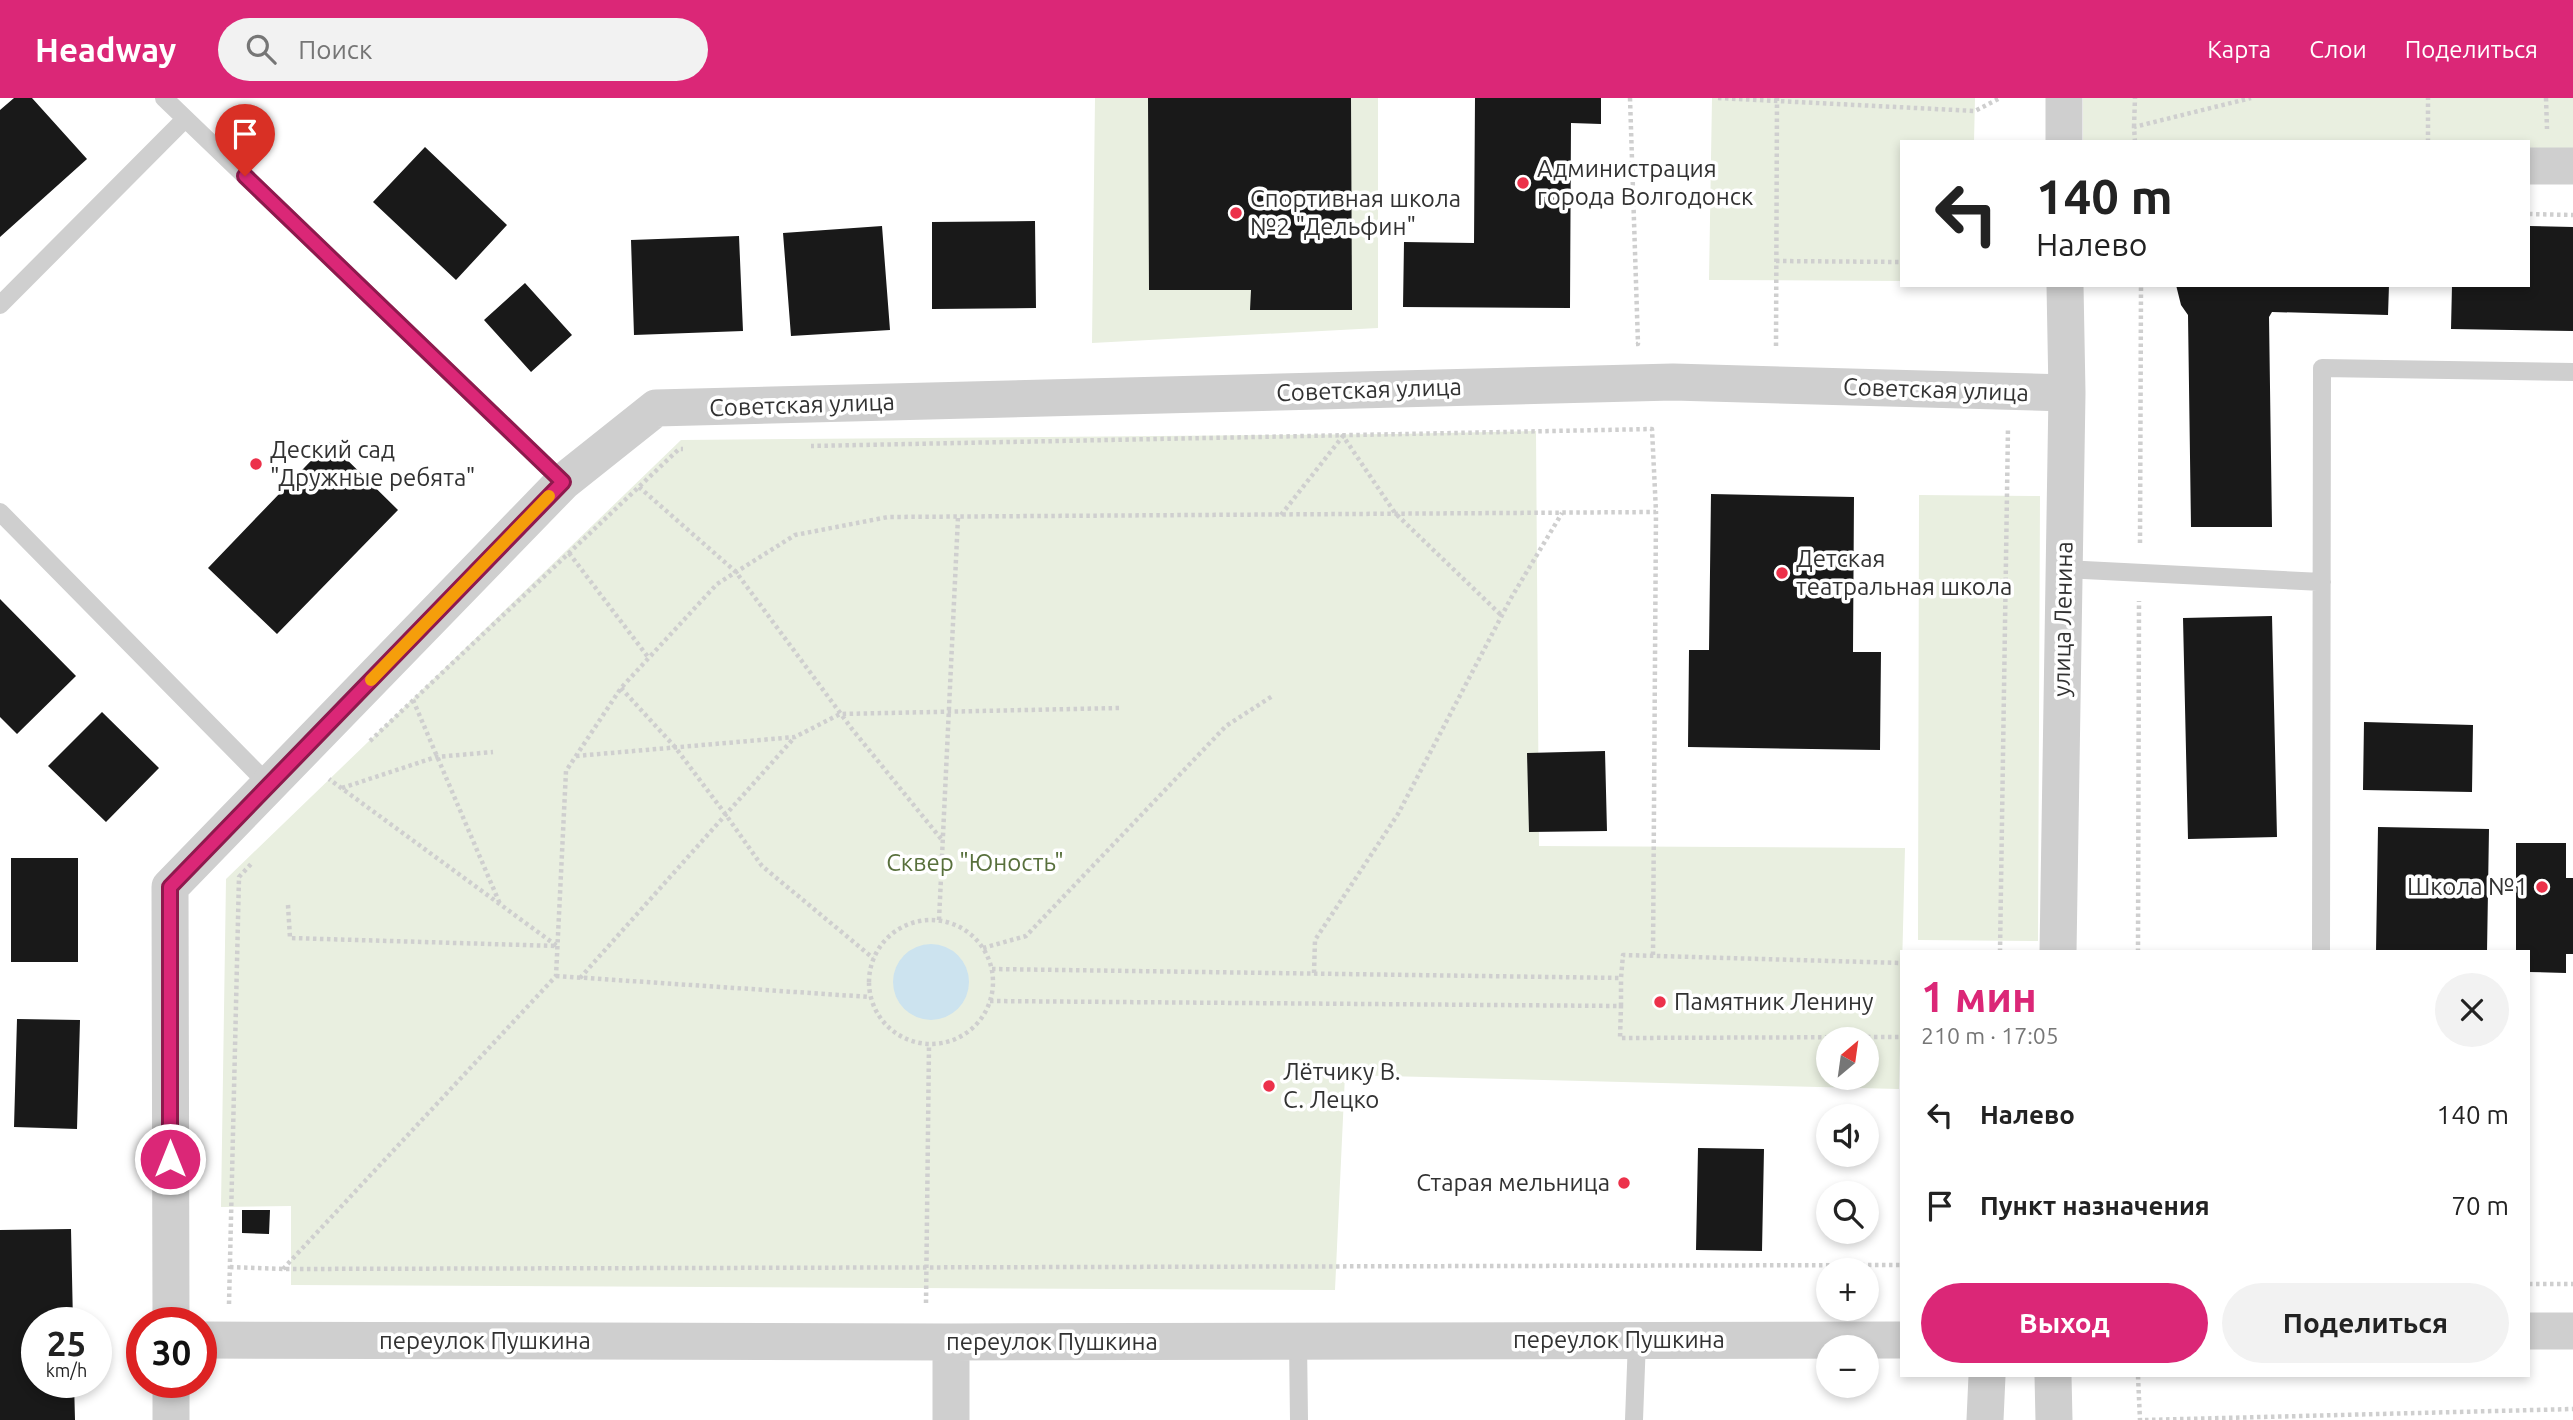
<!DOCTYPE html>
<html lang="ru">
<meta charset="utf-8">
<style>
:root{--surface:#fff;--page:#f2f2f2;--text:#222;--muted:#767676;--accent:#db2777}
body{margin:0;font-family:Ubuntu,sans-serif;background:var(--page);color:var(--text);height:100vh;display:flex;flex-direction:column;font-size:26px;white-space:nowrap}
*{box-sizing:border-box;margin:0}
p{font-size:23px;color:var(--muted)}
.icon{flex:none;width:38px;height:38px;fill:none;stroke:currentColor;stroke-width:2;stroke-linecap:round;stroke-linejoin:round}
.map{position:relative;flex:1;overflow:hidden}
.drawer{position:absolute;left:1900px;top:852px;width:630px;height:427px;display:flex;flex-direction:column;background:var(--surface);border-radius:0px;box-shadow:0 4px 10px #0003}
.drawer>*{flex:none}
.hud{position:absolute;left:1900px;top:42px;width:630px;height:147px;border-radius:0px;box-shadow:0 4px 10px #0003;background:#fff;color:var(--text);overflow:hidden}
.needle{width:46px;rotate:29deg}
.controls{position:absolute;left:1816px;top:929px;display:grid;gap:14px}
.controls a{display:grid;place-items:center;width:63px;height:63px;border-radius:50%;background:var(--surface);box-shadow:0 4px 10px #0003;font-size:35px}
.speed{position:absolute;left:21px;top:1209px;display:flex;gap:14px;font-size:35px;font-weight:700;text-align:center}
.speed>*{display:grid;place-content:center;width:91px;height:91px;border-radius:50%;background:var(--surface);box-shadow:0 4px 10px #0003;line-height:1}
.speed small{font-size:18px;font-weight:400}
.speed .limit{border:10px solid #d22;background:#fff;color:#111}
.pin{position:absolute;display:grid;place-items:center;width:60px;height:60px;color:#fff;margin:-72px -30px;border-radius:50% 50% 50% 0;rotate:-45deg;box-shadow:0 0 7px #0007}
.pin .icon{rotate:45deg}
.me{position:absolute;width:77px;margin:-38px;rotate:0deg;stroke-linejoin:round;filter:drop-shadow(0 0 5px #0008)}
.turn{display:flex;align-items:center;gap:24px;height:147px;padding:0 21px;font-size:32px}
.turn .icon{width:91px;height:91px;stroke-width:2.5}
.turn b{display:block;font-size:49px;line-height:60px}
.round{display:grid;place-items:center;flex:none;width:74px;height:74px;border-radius:37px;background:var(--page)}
.overview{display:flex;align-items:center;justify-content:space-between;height:119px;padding:0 21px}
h1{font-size:42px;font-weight:700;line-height:52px;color:var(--accent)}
.button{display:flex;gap:14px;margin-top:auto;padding:14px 21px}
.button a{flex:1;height:80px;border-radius:42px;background:var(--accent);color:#fff;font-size:28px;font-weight:700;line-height:80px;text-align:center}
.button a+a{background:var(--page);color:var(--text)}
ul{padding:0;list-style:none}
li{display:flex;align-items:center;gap:21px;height:91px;padding:0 21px}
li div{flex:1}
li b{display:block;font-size:26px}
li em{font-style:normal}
header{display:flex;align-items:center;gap:42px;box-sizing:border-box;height:98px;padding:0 35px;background:var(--accent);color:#fff}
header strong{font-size:33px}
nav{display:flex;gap:38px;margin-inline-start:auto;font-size:24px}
.search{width:490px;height:63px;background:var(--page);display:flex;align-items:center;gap:18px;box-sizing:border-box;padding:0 24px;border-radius:38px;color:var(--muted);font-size:26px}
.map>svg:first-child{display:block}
.green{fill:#e9efe0;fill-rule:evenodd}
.water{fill:#cce3ef}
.building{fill:#191919}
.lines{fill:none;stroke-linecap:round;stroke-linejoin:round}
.path{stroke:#cfcfcf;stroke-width:4.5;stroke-dasharray:3.5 3.5;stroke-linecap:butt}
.service{stroke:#cfcfcf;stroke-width:18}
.minor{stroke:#cfcfcf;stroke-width:37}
.route-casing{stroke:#8e194d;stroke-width:18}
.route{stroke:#db2777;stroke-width:12}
.slow{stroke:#f59e0b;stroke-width:12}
.poi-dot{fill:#ec314a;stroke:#fff;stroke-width:2.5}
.labels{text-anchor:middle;stroke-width:7;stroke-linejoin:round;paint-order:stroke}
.poi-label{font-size:24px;fill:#323232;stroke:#fff;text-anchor:start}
.street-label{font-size:24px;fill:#323232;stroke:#fff}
.park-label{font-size:24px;fill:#58703c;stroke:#fff}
</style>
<header>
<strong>Headway</strong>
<div class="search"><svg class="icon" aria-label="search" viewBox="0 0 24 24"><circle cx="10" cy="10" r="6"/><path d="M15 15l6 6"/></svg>Поиск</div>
<nav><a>Карта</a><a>Слои</a><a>Поделиться</a></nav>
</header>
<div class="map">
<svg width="2573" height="1322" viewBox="0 0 2573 1322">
<rect width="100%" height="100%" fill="#fff"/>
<path class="green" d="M1095,0H1378V230L1092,245Z
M1712,0H1975L1974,44H1902V183L1709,182Z
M2083,0H2573V51H2529V44H2083Z
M1536,333L1539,748L1905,750L1899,991L1345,977L1335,1192L291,1187V1108L221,1109L226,781L681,342L1395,336ZM1829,942H1867V980H1829Z
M1919,397L2040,398L2038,843L1918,842Z"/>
<path class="water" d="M893 884a38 38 0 1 1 76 0a38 38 0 1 1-76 0Z"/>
<path class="building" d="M14,0H32L87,61L0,139V12Z
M1148,0H1351L1352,212H1250L1251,192H1149Z
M1475,0H1601V26L1571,25L1570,210L1403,209L1404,144L1474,145Z
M425,49L507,127L456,182L373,104Z
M1035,123L1036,210L932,211V124Z
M882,128L890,232L791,238L783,135Z
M2529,128L2573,129V233L2451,231L2452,187H2529Z
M739,138L743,233L634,237L631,142Z
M525,185L572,237L531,274L484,222Z
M2176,187H2389L2388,217L2272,214L2269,219L2272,429H2191L2188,217L2181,207Z
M329,344L398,412L277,536L208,470Z
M1711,396L1854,399L1853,554H1881L1880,652L1688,649L1689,552H1709Z
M0,501L76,578L17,636L0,619Z
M2272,518L2277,739L2188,741L2183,520Z
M102,614L159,670L106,724L48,668Z
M2364,624L2473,627L2472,694L2363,692Z
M1605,653L1607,733L1529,734L1527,655Z
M2378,729L2489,731L2487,854H2376Z
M2516,745H2566V780H2573V856H2566V875L2529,874V854H2516Z
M11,760H78V864H11Z
M17,921L80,922L77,1031L14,1029Z
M1698,1050L1764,1051L1762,1153L1696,1152Z
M242,1112H270L269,1136L242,1135Z
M71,1131L73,1225H37V1284H74L75,1322H0V1132Z"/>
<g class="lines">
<path class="path" d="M1630,0L1638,246H1636
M1718,0L1975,13L2000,0
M2546,0L2547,31
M2134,29L2135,0
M2135,44L2134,29L2251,0
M2428,44V0
M2529,116L2573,117
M1776,163L1902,164
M1776,248L1777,0
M639,389L736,474L852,631L942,742
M1281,417L1343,338L1395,415L1502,518
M2140,445L2141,187
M569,455L648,559
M621,590L675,649L726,717L762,768L873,860
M413,602L500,806
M370,643L679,351H683
M576,658L795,639L840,616L1119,610
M342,690L436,659L493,654
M288,807L290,840L557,848L329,681
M939,822L958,419
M869 884a62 62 0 1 1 124 0a62 62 0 1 1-124 0Z
M983,850L1026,838L1226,628L1274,597
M2000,854L2008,330
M2138,854L2139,503
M1653,857L1656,414
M992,871L1621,880L1623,857L1902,865
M1314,875L1315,842L1398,716L1511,500L1562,415
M556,878L870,899
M580,880L794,640
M990,903L1621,908L1620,940L1902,939
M1621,908V880
M230,1169L283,1171L1902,1167
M283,1171L556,878L566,673L621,590L717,486L795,437L888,419L1656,414L1652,331L811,348
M2529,1186H2573
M926,1205L929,947
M229,1206L239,779L252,765
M2138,1278L2140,1322
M2145,1322L2573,1311"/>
<path class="service" d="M164,0L563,384
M0,207L185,21
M0,414L269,687
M2064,471L2322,484
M2321,854L2322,270L2573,274
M1298,1243L1299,1322
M1634,1322L1637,1242"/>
<path class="minor" d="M2064,44V0
M2529,68H2573
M2058,854L2067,295L2065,187
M171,1225L170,789L563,384L656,310L1673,284L2067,295
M2529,1233H2573
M201,1242L951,1244L1902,1242
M951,1244V1322
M2053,1278L2054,1322
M171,1284V1322
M1985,1322L1987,1278"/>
</g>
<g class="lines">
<g class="route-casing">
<path id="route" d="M170,1061V789L563,384L245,78"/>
</g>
<use href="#route" class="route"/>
<path class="slow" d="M371,582L549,398"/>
</g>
<g class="poi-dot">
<circle cx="1523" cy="85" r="7"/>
<circle cx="1236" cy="115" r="7"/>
<circle cx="256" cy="366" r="7"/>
<circle cx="1782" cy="475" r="7"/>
<circle cx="2542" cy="789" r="7"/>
<circle cx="1660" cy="904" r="7"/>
<circle cx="1269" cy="988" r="7"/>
<circle cx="1624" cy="1085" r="7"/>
</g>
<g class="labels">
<g class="poi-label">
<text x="1537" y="79">Администрация<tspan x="1537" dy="28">города Волгодонск</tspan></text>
<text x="1250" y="109">Спортивная школа<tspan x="1250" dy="28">№2 "Дельфин"</tspan></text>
<text x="270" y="360">Деский сад<tspan x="270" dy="28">"Дружные ребята"</tspan></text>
<text x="1796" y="469">Детская<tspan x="1796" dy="28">театральная школа</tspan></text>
<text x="2528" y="797" text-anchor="end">Школа №1</text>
<text x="1674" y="912">Памятник Ленину</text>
<text x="1283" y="982">Лётчику В.<tspan x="1283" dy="28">С. Лецко</tspan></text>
<text x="1610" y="1093" text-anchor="end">Старая мельница</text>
</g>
<g class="street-label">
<text transform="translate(1369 292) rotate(-2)" y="8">Советская улица</text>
<text transform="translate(1936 292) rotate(2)" y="8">Советская улица</text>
<text transform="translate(802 307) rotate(-2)" y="8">Советская улица</text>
<text transform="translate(2063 521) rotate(-89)" y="8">улица Ленина</text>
<text x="1619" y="1250">переулок Пушкина</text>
<text x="485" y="1251">переулок Пушкина</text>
<text x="1052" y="1252">переулок Пушкина</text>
</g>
<g class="park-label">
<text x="975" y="773">Сквер "Юность"</text>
</g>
</g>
</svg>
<div class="controls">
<a><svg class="needle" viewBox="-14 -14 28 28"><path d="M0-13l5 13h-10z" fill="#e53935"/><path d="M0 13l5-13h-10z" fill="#767676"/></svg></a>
<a><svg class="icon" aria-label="sound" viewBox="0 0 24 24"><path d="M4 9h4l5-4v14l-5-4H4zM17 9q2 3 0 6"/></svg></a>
<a><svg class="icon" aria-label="search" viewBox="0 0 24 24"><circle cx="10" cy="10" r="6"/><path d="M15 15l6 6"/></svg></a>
<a>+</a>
<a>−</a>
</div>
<div class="speed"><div>25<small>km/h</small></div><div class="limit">30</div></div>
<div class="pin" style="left:245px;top:78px;background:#d93025"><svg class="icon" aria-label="arrive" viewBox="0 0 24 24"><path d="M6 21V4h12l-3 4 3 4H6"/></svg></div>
<svg class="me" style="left:170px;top:1061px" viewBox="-20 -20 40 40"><circle r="17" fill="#db2777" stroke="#fff" stroke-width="3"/><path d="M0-11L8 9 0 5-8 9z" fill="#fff"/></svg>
<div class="hud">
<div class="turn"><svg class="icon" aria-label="left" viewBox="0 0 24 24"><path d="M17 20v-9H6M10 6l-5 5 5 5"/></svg><div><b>140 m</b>Налево</div></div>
</div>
<section class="drawer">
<div class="overview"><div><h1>1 мин</h1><p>210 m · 17:05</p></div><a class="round"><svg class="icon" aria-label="close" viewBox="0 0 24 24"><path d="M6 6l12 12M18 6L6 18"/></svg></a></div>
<ul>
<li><svg class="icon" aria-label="left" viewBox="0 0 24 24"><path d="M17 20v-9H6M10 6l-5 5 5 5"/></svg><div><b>Налево</b></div><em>140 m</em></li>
<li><svg class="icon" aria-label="arrive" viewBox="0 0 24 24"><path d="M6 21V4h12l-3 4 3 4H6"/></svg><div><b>Пункт назначения</b></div><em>70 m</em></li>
</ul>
<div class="button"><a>Выход</a><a>Поделиться</a></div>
</section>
</div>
